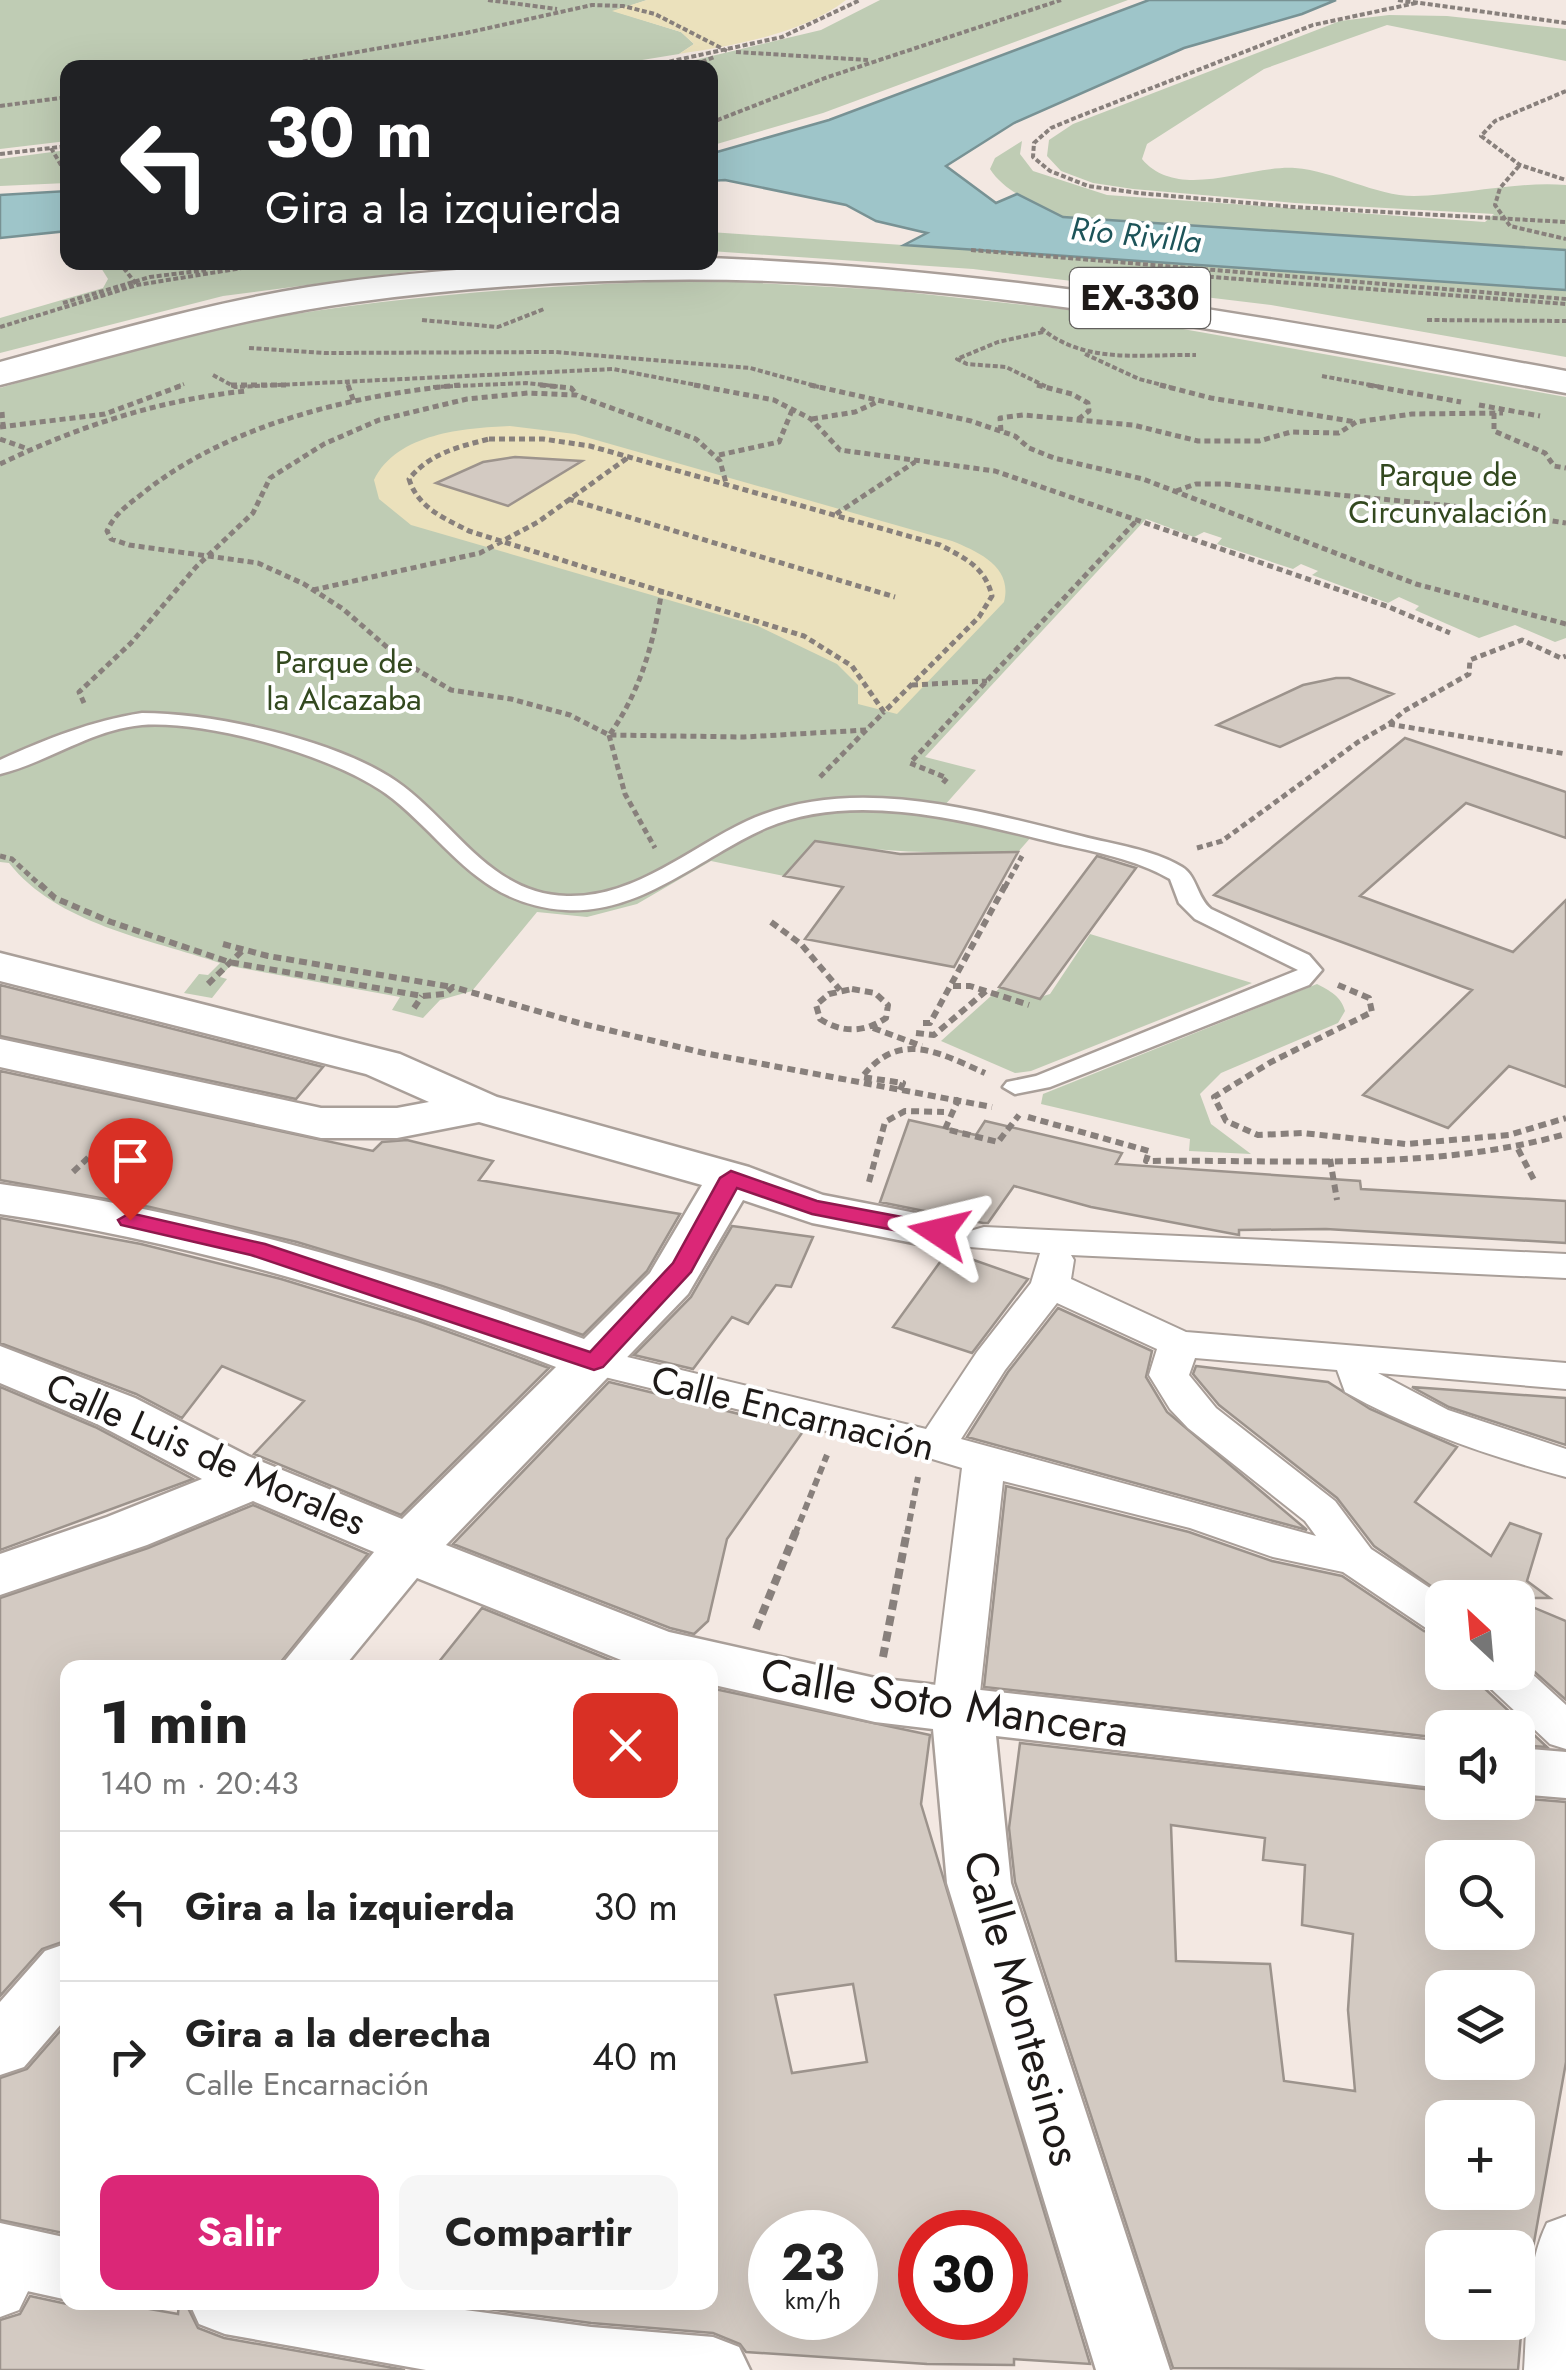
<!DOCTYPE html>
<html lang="es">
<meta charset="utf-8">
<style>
:root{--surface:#fff;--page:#f6f6f6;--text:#222;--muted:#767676;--line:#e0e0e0;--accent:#db2777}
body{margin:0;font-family:Jost,sans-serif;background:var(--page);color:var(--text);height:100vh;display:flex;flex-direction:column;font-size:38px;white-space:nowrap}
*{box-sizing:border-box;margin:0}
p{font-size:32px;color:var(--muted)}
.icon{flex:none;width:55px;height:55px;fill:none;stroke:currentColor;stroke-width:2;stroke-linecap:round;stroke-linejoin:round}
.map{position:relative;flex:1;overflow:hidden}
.drawer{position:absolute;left:60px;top:1660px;width:658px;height:650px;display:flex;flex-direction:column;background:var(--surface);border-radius:20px;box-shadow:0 10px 40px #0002}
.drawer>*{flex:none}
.top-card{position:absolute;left:60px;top:60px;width:658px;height:210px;border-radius:20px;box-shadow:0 10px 40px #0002;background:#202124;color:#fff;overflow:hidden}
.needle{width:65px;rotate:334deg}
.tools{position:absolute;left:1425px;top:1580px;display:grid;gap:20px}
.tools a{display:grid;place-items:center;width:110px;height:110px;border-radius:20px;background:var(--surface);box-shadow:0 10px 40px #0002;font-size:50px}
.speed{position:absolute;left:748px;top:2210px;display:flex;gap:20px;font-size:50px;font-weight:700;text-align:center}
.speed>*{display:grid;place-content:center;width:130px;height:130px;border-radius:50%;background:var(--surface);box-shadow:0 10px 40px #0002;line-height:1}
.speed small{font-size:25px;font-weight:400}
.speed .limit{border:15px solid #d22;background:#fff;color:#111}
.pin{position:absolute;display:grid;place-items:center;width:85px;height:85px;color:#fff;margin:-102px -42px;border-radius:50% 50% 50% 0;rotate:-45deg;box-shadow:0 0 10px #0007}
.pin .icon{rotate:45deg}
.me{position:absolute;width:110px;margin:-55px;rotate:280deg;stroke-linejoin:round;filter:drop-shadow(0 0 8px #0008)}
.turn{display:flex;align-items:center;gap:35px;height:210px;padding:0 40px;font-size:45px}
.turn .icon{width:130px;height:130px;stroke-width:2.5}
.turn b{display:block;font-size:70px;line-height:85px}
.round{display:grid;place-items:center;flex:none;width:105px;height:105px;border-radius:20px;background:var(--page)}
.overview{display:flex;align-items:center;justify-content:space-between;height:170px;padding:0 40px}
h1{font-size:60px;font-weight:700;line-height:75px}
.action{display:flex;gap:20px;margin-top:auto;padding:20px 40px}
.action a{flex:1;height:115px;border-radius:20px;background:var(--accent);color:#fff;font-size:40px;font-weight:700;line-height:115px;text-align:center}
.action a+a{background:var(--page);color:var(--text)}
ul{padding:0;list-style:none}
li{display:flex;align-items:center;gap:30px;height:150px;padding:0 40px;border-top:2px solid var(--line)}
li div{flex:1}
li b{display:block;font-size:38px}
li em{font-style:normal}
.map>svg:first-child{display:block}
.green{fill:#bfccb4}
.sand{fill:#ebe1bc}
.water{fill:#9ec5c9;stroke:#789294;stroke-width:2.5}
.building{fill:#d3cac2;stroke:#9c938c;stroke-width:2.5;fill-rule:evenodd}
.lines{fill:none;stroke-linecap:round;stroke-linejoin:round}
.service-casing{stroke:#a99f99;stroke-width:5}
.pedestrian-casing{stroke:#a99f99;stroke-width:4}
.minor-casing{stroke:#a99f99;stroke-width:5}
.primary-casing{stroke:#a99f99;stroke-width:5}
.path-far3{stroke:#88807c;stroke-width:4;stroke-dasharray:5 2.5;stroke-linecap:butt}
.path-far2{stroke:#88807c;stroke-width:5;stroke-dasharray:6 4;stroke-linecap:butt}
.path-far1{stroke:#88807c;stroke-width:6;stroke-dasharray:8 5;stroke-linecap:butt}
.path{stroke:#88807c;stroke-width:8;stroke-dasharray:10 6;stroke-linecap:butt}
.service{fill:#fff;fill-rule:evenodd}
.pedestrian{fill:#fff;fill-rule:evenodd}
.minor{fill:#fff;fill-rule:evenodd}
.primary{fill:#fff;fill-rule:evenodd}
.route{fill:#db2777;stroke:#8e194d;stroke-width:2.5}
.labels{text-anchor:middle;stroke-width:8;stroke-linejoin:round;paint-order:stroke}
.far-water-label{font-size:32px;font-style:italic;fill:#1d5459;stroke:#fff}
.far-park-label{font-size:32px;fill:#33491f;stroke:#fff}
.shield{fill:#fff;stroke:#625f5d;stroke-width:2.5}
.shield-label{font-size:35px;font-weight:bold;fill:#1e1a18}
.street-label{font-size:38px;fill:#1e1a18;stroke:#fff}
.near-street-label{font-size:45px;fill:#1e1a18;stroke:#fff}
</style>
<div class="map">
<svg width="1566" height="2370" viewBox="0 0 1566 2370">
<rect width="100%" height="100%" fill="#f3e8e2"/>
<path class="green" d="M0,0H647L614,11L681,32L694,44L679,54L593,68H68L67,141L0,149Z
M880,0H1128L823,113L710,146V68L666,67L821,30Z
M1389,15L1447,16L1566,29V61L1387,25L1264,69L1147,144L1142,159C1178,202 1248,165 1295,168C1335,171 1375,196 1414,196C1464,195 1516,181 1566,185V250L1063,217C1038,204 1006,194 990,169L995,158L1022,141L1020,154L1033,171L1107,195L1485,222L1494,214L1295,203L1133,189L1093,183L1061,171L1047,156L1049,140L1073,124L1340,21Z
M67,150V183L0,186V159Z
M710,232L1566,290V357L1271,305L973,269L710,251Z
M229,263H476L223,296L0,353V318L103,288L108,279L98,263L201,266Z
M702,280L887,290L1081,311L1566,397V638L1555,642L1515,625L1479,638L1415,610L1419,606L1399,597L1388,603L1312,575L1318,571L1301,564L1293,569L1217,544L1222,538L1204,532L1194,537L1146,519L925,757L976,770L944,806L1039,828L1018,852C948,853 884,854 815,841L784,876L711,861L637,904L587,917L537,912L472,991L440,1000L423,1018L392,1010L400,997L230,966L220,977L227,979L212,998L184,993L199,974L208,975L220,963C149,939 57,924 9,863L0,862V388C79,364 160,338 242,323C395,295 548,285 702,280Z
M1090,934L1252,983L1031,1071L1015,1073L941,1041L1001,987L1037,998L1050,994Z
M1317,984C1330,991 1341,996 1345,1011L1338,1023L1221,1073L1200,1094L1211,1124L1251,1154L1189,1151L1190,1139L1041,1104L1043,1094Z"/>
<path class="sand" d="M647,0H846C802,34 733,46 679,54L694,44L681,32L612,11Z
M510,426L575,434L952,541C979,552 1013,567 1004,602L897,714L858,704V685L837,664L758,626L411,525L379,499L374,480C397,433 464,428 510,426Z"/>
<path class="water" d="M1149,0H1336L1302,14L1184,48L1014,123L946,166L996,203L1017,194L1063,217L1566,250V290L904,245L927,233L876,221L846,205L725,180L710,181V154L829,120Z
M67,191V231L0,238V195Z"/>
<path class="building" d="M515,457L582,461L508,506L436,483L483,462Z
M1336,678H1349L1393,694L1280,747L1217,725L1303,685Z
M1405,738L1566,792V838L1466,803L1360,896L1513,952L1566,900V1087L1509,1066L1448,1128L1363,1095L1472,990L1214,895Z
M815,841L900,854L1018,852L954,967L805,939L843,887L784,876Z
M1097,856L1136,868L1040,999L999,987Z
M0,985L323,1067L296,1099L0,1036Z
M0,1071L373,1151L382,1142L407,1140L493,1161L479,1180L680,1214L647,1271L583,1335L442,1286L297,1242L150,1207L0,1180Z
M909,1120L976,1135L985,1121L1122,1153L1116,1164L1360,1181L1361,1189L1566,1201V1243L1326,1229L1239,1230V1235L1091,1207L1014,1186L988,1223H983L880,1202Z
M0,1218L141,1244L281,1279L418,1321L549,1368L401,1515L254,1454L304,1401L222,1366L182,1418L136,1394L0,1343Z
M732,1226L813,1237L791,1287L776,1285L748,1324L732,1317L693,1369L634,1355L691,1297Z
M948,1251L1028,1279L972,1353L893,1327Z
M1058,1308L1152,1351L1146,1377L1167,1412L1307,1530L967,1437L1008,1372Z
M1196,1366L1328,1382L1370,1409L1457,1447L1415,1502L1491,1556L1510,1523L1541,1534L1527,1581L1550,1598H1448L1374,1546L1337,1498L1219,1405L1193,1374Z
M609,1382L804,1430L727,1539L708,1621L694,1634L670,1628L453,1544Z
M0,1387L95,1427L193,1479L0,1550Z
M1412,1387L1566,1398V1445L1449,1407Z
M1006,1486L1189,1532L1272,1561L1342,1576L1424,1631L1442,1635V1672H1476L1482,1686L1547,1747L1518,1745V1728H1442V1738L984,1687Z
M253,1505L368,1554L276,1668H68V1940L42,1949L0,1996V1598L148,1548Z
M1518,1601L1566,1621V1700L1518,1657Z
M482,1608L630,1668H434Z
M710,1688L930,1735L921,1804L1090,2364L1014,2359V2365L927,2364L746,2352L740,2344L713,2333L591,2323L437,2302H710ZM853,1984L867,2062L792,2073L775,1995ZM770,2232H855V2318H770ZM920,2232H1005V2318H920Z
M1020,1743L1442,1791V1802H1518V1798L1566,1802V2062L1533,2248H1442V2322H1522L1518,2370L1173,2368L1015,1882L1009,1828ZM1171,1825L1265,1838L1263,1860L1305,1865L1302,1925L1353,1934L1348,2010L1355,2091L1284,2081L1270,1964L1176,1961ZM1442,1858H1518V1932H1442ZM1442,1988H1518V2062H1442ZM1442,2118H1518V2192H1442Z
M68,2022V2234L0,2220V2078L27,2069Z
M30,2296L67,2304L110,2302L178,2314L179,2302H185L198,2328L224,2338L405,2370H0V2320L20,2314Z"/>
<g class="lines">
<g class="service-casing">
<path id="service" d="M142,713C214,713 336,740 396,781C454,821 489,894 567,896C635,898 689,848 747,821C851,773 976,810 1081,836C1115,845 1152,849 1182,867C1197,876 1197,898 1211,909L1309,955L1322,970L1309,985L1050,1087L1015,1094L1003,1087L1007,1082L1036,1076L1298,970L1195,919L1179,903L1170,879C1135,859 1095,852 1056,843C965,821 855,790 766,828C700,857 642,914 566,910C481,905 451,846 393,799C341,757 208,720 142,725C90,730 49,762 0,774V760C46,739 91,721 142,713Z"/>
</g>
<g class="pedestrian-casing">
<path id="pedestrian" d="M984,1227L1566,1254V1278L1071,1255L1074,1260L1071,1279L1186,1332L1566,1363V1389L1378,1373L1448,1410L1566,1449V1477C1489,1456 1415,1431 1345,1392L1337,1370L1195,1358L1189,1375L1216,1408L1335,1501L1371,1549L1445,1598L1442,1632L1426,1628L1343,1572L1273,1557L1190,1528L1003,1481L978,1711L971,1723L955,1728L939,1723L932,1711L962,1468L896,1448L580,1371L574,1362L580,1353L594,1349L926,1429L977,1352L1031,1283L1040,1253L970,1247L965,1239L970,1231ZM1057,1303L1157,1349L1149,1375L1170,1409L1188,1428L1305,1521L1316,1536L961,1439L1005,1370Z
M1518,1661L1566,1705V1749L1550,1744L1485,1683L1479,1672H1518Z
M1566,2216V2370H1524C1527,2323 1526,2266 1547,2223Z
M0,2259L24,2266L32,2283L19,2310L0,2317Z"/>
</g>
<g class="minor-casing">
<path id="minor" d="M0,953L400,1054L497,1097L749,1167L823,1195L957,1221L964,1232L957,1243L939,1248L812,1223L743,1200L688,1294L446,1545L669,1632L875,1678L1442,1742V1788L996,1736L1011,1883L1170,2370H1096L947,1883L933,1729L875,1722L710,1684V1668L636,1666L417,1578L343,1668H279L374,1552L253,1501L147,1545L0,1595V1554L107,1517L202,1479L97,1424L0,1383V1346L135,1398L248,1456L402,1519L556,1367C374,1298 192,1242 0,1214V1184C201,1212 393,1269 584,1339L650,1273L702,1185L479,1122L397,1138H321L0,1067V1039L321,1108H397L429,1102L366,1074L0,981Z
M1518,1748L1566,1752V1798L1518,1794Z
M68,1943V2016L24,2067L0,2075V2002L45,1951Z
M0,2223L68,2238V2300L0,2285Z
M189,2302H405L591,2327L713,2337L739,2347L750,2370H426L225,2334L199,2324Z"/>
</g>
<g class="primary-casing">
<path id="primary" d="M710,258C999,269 1282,319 1566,371V393C1323,349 1080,299 834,284C675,274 514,281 356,302C234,318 119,355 0,385V362C102,334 204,304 309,287C443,266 575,262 710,262Z"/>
</g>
<path class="path-far3" d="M488,0L557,9
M1398,0L1566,23
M1416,3L1313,25L1075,118L1051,128L1034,143L1033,157L1050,171L1088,186L1138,193L1294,207L1566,222
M736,52L868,60
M266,68L466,33L592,5L623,6L655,14L727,51
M640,68L782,37L860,0
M688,68L714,57
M1566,91L1495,121L1481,136L1520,165L1566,180
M0,106L68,97
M710,123L825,78L1061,0
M51,148L68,177
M0,154L68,146
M1519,166L1500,188L1495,205L1510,226L1566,239
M971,250L1566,299
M119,262L136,284
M1134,271L1566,304
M63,303L150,277L206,270
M422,320L498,327L544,309
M1427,320L1566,321
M0,327L137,285L279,262
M1041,328C1085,365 1142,354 1196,355
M1043,332L998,342L957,359L967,364L1006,367L1047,387
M249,348L325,353L555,352L750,368L819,387
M1085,354L1139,379L1170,387
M213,375L235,387L613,369L707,387
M1322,376L1381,387
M347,380L349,387
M176,387L184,384
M433,387L526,383L563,387"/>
<path class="path-far2" d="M231,385H286
M348,385L354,402
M460,385C353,395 229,424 143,493C128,505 115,513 107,531L111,539L129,545L258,563L304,584L343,609L404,662L451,690L511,699L570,715L609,735L744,737L866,730
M540,385L571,388L577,395
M694,385L774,400L811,419L840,450L995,471L1389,607L1450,633
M810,385L971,421L1015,436L1029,448L1054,458L1143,479L1416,584L1566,624
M1037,385L1072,394L1088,403L1089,411L1077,420
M1160,385L1211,398L1356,422
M1368,385L1461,402
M1479,405L1540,416
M2,412L3,425
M1494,413V431L1545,453L1554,466L1566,468
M812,419L855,412L877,402
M0,427L105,414L183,385
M1001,431L1000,418L1023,415L1133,425L1198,441H1259L1291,432L1339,433L1356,422L1412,414L1503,413
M0,439L28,449
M489,439H543L590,446L940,545C965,558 985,567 992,596L979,617L884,712L852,666L804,636L469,531C444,518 418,508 409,479C430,453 458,447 489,439Z
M719,455L779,442L793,408
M0,464C79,426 159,400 246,391
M1176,491L1196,484H1225L1453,506L1566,523
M568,499L895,597
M836,514L915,462
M313,590L480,553L538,522L630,456
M912,685L987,681
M84,703L79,692L131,643L196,567L253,513L270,478L324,444L379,420L467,399L528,393L576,395L696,439L720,461L726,483
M1389,724L1404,711L1469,674L1470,660L1522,640L1561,658L1566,656
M610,734C641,690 654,642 662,589
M609,735L625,794L655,848
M820,777L884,712
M943,783L947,778L910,763L1137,520
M1197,848L1222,841L1358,742L1389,724L1566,754
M0,856L12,859L42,887
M1005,887L1022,856"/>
<path class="path-far1" d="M40,884L55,898L111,922L229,962L422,996L445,994L453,987L579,1023L704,1053L992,1107
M771,922L801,944L840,990
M223,944L268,956L452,987
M208,984L242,951
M1338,985L1369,998L1372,1012L1271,1062L1214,1097L1226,1121L1258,1135L1302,1133L1406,1144L1509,1135L1566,1118
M953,986H970L1029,1005
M852,989L875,993L888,1005L886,1018C864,1033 842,1033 820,1019L816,1005L829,994Z
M414,1008L422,996
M923,1023H930L1006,884
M873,1028L922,1046
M916,1033L934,1035L986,991
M900,1090L903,1083L862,1077C900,1029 939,1053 985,1073
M959,1098L945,1129L998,1142L1019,1115
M1028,1117L1149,1151L1146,1161C1286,1159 1430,1172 1566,1134
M1518,1149L1534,1180
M1330,1159L1337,1200
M73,1172L129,1119
M869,1182L885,1122L905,1111L944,1112
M795,1534L827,1455
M907,1534L918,1477"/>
<path class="path" d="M756,1629L796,1531
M883,1657L907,1531"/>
<use href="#service" class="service"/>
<use href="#pedestrian" class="pedestrian"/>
<use href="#minor" class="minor"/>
<use href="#primary" class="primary"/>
</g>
<path class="route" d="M731,1171L817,1201L939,1224L951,1232L939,1239L812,1214L737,1188L691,1272L603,1367L594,1370L251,1255L121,1225L118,1220L130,1213L265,1244L590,1352L673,1263L720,1178Z"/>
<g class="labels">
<g class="far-water-label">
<text transform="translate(1136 235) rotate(6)" y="11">Río Rivilla</text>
</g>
<g class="far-park-label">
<text x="1448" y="486">Parque de<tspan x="1448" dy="37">Circunvalación</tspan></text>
<text x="344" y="673">Parque de<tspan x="344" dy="37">la Alcazaba</tspan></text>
</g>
<rect class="shield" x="1070" y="268" width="140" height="60" rx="8"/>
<g class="shield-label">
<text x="1140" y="310">EX-330</text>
</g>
<g class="street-label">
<text transform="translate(793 1413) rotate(14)" y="13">Calle Encarnación</text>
<text transform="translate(206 1454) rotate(24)" y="13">Calle Luis de Morales</text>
</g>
<g class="near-street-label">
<text transform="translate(945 1702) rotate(9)" y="16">Calle Soto Mancera</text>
<text transform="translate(1023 2008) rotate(74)" y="16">Calle Montesinos</text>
</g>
</g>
</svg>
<div class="tools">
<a><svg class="needle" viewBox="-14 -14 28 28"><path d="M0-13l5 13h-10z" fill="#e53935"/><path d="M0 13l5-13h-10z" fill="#767676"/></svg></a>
<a><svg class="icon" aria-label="sound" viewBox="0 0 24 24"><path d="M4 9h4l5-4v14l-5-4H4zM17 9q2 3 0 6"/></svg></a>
<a><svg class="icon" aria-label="search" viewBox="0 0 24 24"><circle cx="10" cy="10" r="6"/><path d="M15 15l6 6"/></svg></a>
<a><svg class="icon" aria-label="layers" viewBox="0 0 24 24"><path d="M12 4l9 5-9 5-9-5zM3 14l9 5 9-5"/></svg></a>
<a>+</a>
<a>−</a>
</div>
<div class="speed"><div>23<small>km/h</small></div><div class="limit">30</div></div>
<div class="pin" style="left:130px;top:1220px;background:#d93025"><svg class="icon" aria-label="arrive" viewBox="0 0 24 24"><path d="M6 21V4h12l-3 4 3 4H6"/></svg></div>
<svg class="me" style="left:939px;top:1232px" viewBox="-20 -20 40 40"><path d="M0-17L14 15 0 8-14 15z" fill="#db2777" stroke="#fff" stroke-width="4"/></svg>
<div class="top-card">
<div class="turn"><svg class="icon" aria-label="left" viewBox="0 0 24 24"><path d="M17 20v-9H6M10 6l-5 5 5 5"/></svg><div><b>30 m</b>Gira a la izquierda</div></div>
</div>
<section class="drawer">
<div class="overview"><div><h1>1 min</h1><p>140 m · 20:43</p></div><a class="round" style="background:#d93025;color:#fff"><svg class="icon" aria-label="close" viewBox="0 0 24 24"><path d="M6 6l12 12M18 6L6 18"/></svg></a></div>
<ul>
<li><svg class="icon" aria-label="left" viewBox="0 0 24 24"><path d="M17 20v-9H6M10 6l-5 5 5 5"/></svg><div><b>Gira a la izquierda</b></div><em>30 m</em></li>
<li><svg class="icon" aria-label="right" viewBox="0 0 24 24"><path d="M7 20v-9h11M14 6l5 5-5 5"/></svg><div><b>Gira a la derecha</b><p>Calle Encarnación</p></div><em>40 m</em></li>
</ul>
<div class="action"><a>Salir</a><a>Compartir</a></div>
</section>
</div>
